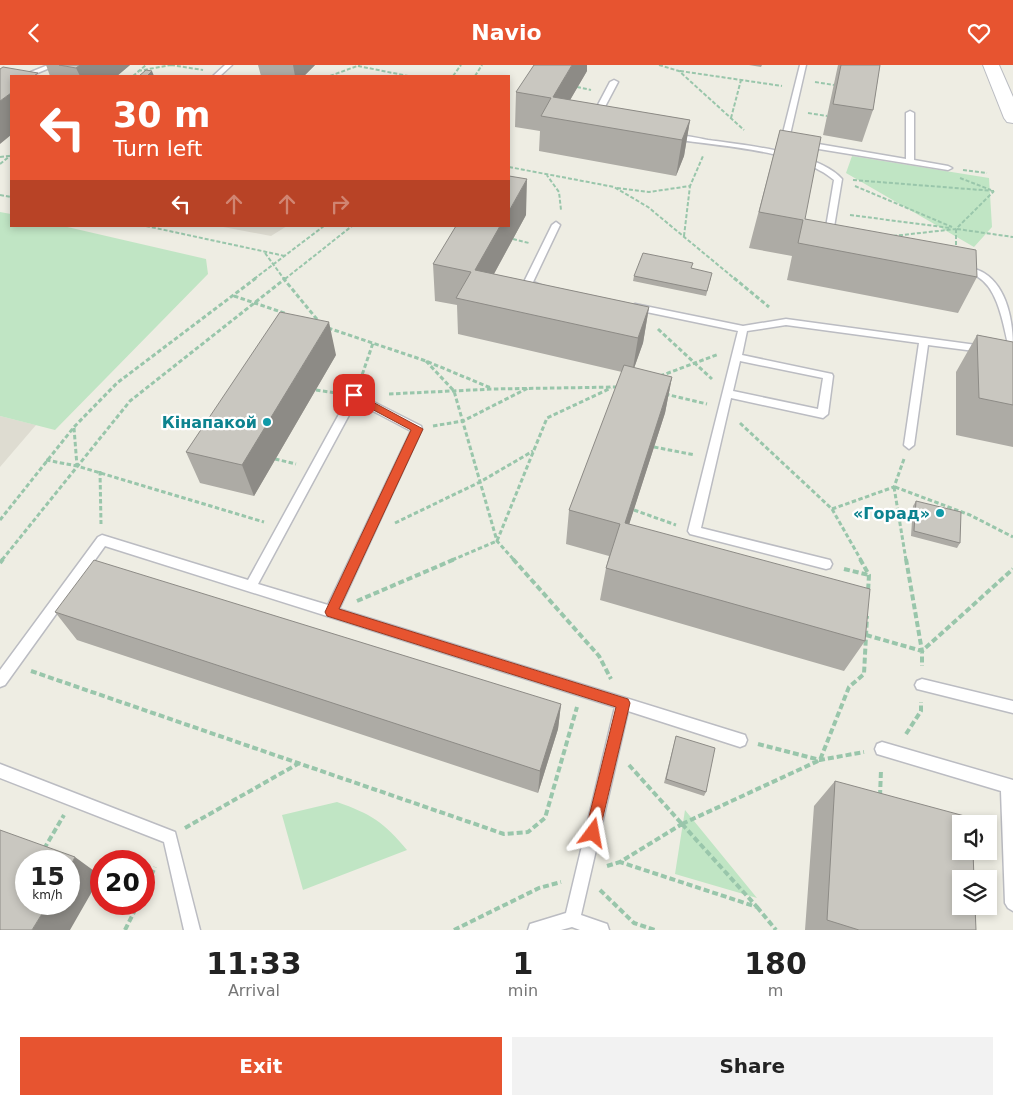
<!DOCTYPE html>
<meta charset="utf-8">
<style>
:root{--surface:#fff;--page:#f2f2f2;--text:#222;--muted:#767676;--accent:#e75430}
body{margin:0;font-family:"DejaVu Sans",sans-serif;background:var(--page);color:var(--text);height:100vh;display:flex;flex-direction:column;font-size:19px;white-space:nowrap}
*{box-sizing:border-box;margin:0}
p{font-size:16px;color:var(--muted)}
.icon{flex:none;width:28px;height:28px;fill:none;stroke:currentColor;stroke-width:2;stroke-linecap:round;stroke-linejoin:round}
.map{position:relative;height:865px;overflow:hidden}
.sheet{display:flex;flex-direction:column;background:var(--surface);flex:1}
.sheet>*{flex:none}
.top-card{position:absolute;left:10px;top:10px;width:500px;height:152px;border-radius:0px;box-shadow:0 2px 8px #0003;background:#e75430;color:#fff;overflow:hidden}
.controls{position:absolute;left:952px;top:750px;display:grid;gap:10px}
.controls a{display:grid;place-items:center;width:45px;height:45px;border-radius:0px;background:var(--surface);box-shadow:0 2px 8px #0003;font-size:25px}
.speed{position:absolute;left:15px;top:785px;display:flex;gap:10px;font-size:25px;font-weight:700;text-align:center}
.speed>*{display:grid;place-content:center;width:65px;height:65px;border-radius:50%;background:var(--surface);box-shadow:0 2px 8px #0003;line-height:1}
.speed small{font-size:12px;font-weight:400}
.speed .limit{border:8px solid #d22;background:#fff;color:#111}
.pin{position:absolute;display:grid;place-items:center;width:42px;height:42px;color:#fff;margin:-21px;border-radius:10px;box-shadow:0 2px 8px #0006}
.me{position:absolute;width:55px;margin:-28px;rotate:13deg;stroke-linejoin:round;filter:drop-shadow(0 0 4px #0008)}
.turn{display:flex;align-items:center;gap:18px;height:105px;padding:0 20px;font-size:22px}
.turn .icon{width:65px;height:65px;stroke-width:2.5}
.turn b{display:block;font-size:35px;line-height:42px}
.lanes{display:flex;align-items:center;height:48px;padding:0 20px;background:#0003;justify-content:center;gap:25px;direction:ltr}
.lanes .off{opacity:.35}
.eta{display:flex;justify-content:space-evenly;align-items:center;height:85px;text-align:center}
.eta b{font-size:30px;font-weight:700;line-height:35px}
.primary-button{display:flex;gap:10px;margin-top:auto;padding:10px 20px}
.primary-button a{flex:1;height:58px;border-radius:0px;background:var(--accent);color:#fff;font-size:20px;font-weight:700;line-height:58px;text-align:center}
.primary-button a+a{background:var(--page);color:var(--text)}
header{display:flex;justify-content:space-between;align-items:center;height:65px;padding:0 20px;background:var(--accent);color:#fff;font-size:22px;font-weight:700}
.map>svg:first-child{display:block}
.education{fill:#dedcd1}
.green{fill:#c0e5c4}
.lines{fill:none;stroke-linecap:round;stroke-linejoin:round}
.lane-casing{stroke:#bbbcc2;stroke-width:3}
.secondary-casing{stroke:#b9bbc1;stroke-width:2}
.path-far2{stroke:#99c6ab;stroke-width:2;stroke-dasharray:4 2;stroke-linecap:butt}
.path-far1{stroke:#99c6ab;stroke-width:3;stroke-dasharray:4.5 2.5;stroke-linecap:butt}
.path{stroke:#99c6ab;stroke-width:4;stroke-dasharray:6 3;stroke-linecap:butt}
.lane{fill:#fff;fill-rule:evenodd}
.secondary{fill:#fff;fill-rule:evenodd}
.wall{fill:#adaba5}
.shaded-wall{fill:#8d8b86}
.building{fill:#c9c7c0;stroke:#8d8b86}
.route{fill:#e75430;stroke:#96371f}
.culture-dot{fill:#0f9aa8;stroke:#fff;stroke-width:2}
.labels{text-anchor:middle;stroke-width:4.5;stroke-linejoin:round;paint-order:stroke}
.culture-label{font-size:16px;font-weight:bold;fill:#0d838f;stroke:#fff;text-anchor:end}
</style>
<header><svg class="icon" aria-label="back" viewBox="0 0 24 24"><path d="M15 5l-7 7 7 7"/></svg>Navio<svg class="icon" aria-label="heart" viewBox="0 0 24 24"><path d="M12 20l-8-8c-3-5 5-10 8-4 3-6 11-1 8 4z"/></svg></header>
<div class="map">
<svg width="1013" height="865" viewBox="0 0 1013 865">
<rect width="100%" height="100%" fill="#eeede3"/>
<path class="education" d="M218,161H287L271,171Z
M0,351L36,360L0,402Z"/>
<path class="green" d="M852,91L989,113L992,162L974,182L846,108Z
M0,147L11,149V161H63L206,194L208,209L55,365L0,351Z
M337,737C371,749 384,757 407,785L303,825L282,750Z
M685,745L757,833L675,809Z"/>
<g class="lines">
<g class="lane-casing">
<path id="lane" d="M48,0H57L30,11H21Z
M225,0H232L220,11H213Z
M800,0H806L789,74L906,94V48L910,46L914,48V95L948,101L952,103L948,105L782,78L781,76Z
M614,15L618,17L599,53L592,55L591,53L610,17Z
M670,70C682,69 696,73 708,75C744,80 818,87 842,114L832,174L828,177L824,174L834,115C800,85 718,81 673,74L669,72Z
M556,157L560,160L533,217L543,221L538,224L525,221L523,219L552,160Z
M962,201C969,203 978,204 984,208C1008,223 1013,258 1013,282L1008,279C1003,258 998,224 978,212C972,209 965,208 959,206L958,204Z
M635,239L743,261L786,254L1013,285V291L928,280L914,380L909,384L904,380L919,278L786,260L747,266L742,290L832,309L833,311L828,349L823,353L731,333L701,463L830,495L832,499L830,503L826,504L690,469L688,466L738,266L632,244L630,242ZM740,296L823,313L818,344L733,326Z
M354,327L421,361L422,364L339,544L745,670L747,675L745,680L740,682L628,646L581,850L607,859L609,865H580L572,862L561,865H528L530,859L566,848L615,642L105,481L5,620L0,622V605L98,472L102,470L248,515L349,331ZM356,337L411,366L328,540L258,519Z
M922,614L1013,636V648L917,624L915,620L917,616Z
M882,677L1013,715V846L1008,843L1005,838L1001,726L877,689L875,684L877,679Z
M0,699L175,767L200,865H184L164,777L0,713Z"/>
</g>
<g class="secondary-casing">
<path id="secondary" d="M983,0H999L1013,32V58L1007,57L1004,53Z"/>
</g>
<path class="path-far2" d="M171,0L203,5
M659,0L679,6L744,65
M358,1L408,11
M138,6L171,0
M680,6L782,21
M133,11L146,0
M330,11L360,0
M453,11L461,0
M475,11L482,0
M815,17L834,20
M577,22L591,25
M808,48L827,51
M731,53L741,15
M0,92L9,91
M0,99L11,90
M509,102L614,122L648,142L735,214
M963,105L987,108
M546,109L559,127L561,145
M960,113L991,125
M853,115L994,126
M855,121L952,162
M617,123L649,127L690,121L703,91
M0,130L11,132
M850,150L950,163
M146,161L285,191
M956,164V183
M957,164L1013,172
M684,171L690,121
M893,171L956,164L994,126
M513,174L529,178
M265,188L284,214
M254,214L324,161
M285,214L352,161"/>
<path class="path-far1" d="M283,213L320,258
M734,213L769,242
M234,231L287,249
M328,263L426,296L491,323
M658,264L712,314
M426,296L454,326L497,476L514,495
M660,311L719,289
M360,316L373,278
M316,325L336,328
M389,329L493,324L618,322
M665,329L707,339
M740,358L832,444L861,495
M433,361L463,356L528,323
M74,363L77,401L264,457
M654,382L695,390
M275,394L296,399
M46,395L77,401
M100,406L101,459
M894,422L906,495
M895,422L970,450L1013,472
M832,444L894,422L904,394
M634,445L676,460
M0,455L74,362L117,318L256,213
M395,458L480,417L533,386
M2,495L130,336L286,213
M452,495L497,476L547,353L611,323"/>
<path class="path" d="M513,494L599,591L611,614
M860,494L869,510L868,527
M906,494L922,586V601
M0,498L3,494
M844,504L869,510
M357,536L455,494
M866,570L922,586L1013,504
M31,606L504,769L528,767L545,753L577,642
M906,669L921,646V637
M758,679L820,695L864,687
M629,700L682,759
M880,731L881,705
M682,759L757,842L620,797Z
M682,759L820,695L849,622L864,609L867,551
M185,763L301,697
M44,784L64,750
M607,801L620,797
M600,825L634,858L655,865
M144,827L155,802
M757,842L776,865
M125,865L138,839
M454,865L539,823L561,817"/>
<use href="#lane" class="lane"/>
<use href="#secondary" class="secondary"/>
</g>
<path class="wall" d="M46,0H130L117,11H80L76,3L80,11H50Z
M258,0H315L304,11H261Z
M749,0H762L761,2Z
M838,0H880L873,45L862,77L823,70Z
M587,6L570,35L690,55L684,91L676,111L539,86L540,66L515,62L516,27Z
M780,65L805,154L977,212L958,248L787,215L792,191L749,183Z
M526,150L494,209L649,242L643,278L634,303L672,312L665,348L629,459L865,576L844,606L600,535L606,503L609,491L566,479L569,445L622,307L458,269L457,240L435,236L433,199Z
M692,203L711,213L706,231L633,216L634,211Z
M977,270L1013,277V382L956,370V307Z
M336,290L254,431L200,418L186,387Z
M916,436L960,478L957,483L911,471L913,441Z
M55,547L561,639L558,664L538,728L77,575Z
M676,671L706,727L704,731L664,718Z
M835,716L976,865H805L814,741Z"/>
<path class="shaded-wall" d="M80,0H130L117,11H80L76,3Z
M293,0H315L304,11H295Z
M572,0H587V6L559,54L553,32Z
M152,6L154,11L148,10Z
M11,28V70L0,79V36Z
M690,55L684,91L676,111L682,75Z
M527,114L526,150L478,238L475,205L500,161H509V146Z
M649,242L643,278L632,309L638,273Z
M329,257L336,290L254,431L242,400Z
M672,312L665,348L619,491L625,458Z
M561,639L558,664L538,728L540,706Z
M75,792L101,811L70,865H32L48,839H69V804Z"/>
<path class="building" d="M59,0H80L76,3Z
M534,0H572L553,32L690,55L682,75L541,51L551,33L516,27Z
M841,0H880L873,45L833,39Z
M3,2L38,8L34,11H11V28L0,36V4Z
M146,5L152,6L148,10L154,11H139Z
M780,65L821,72L805,154L976,185L977,212L798,178L803,155L759,147Z
M509,111L527,114L509,146Z
M456,161H500L475,205L649,242L638,273L456,233L471,207L433,199Z
M643,188L693,198L691,203L712,208L707,226L634,211Z
M280,247L329,257L242,400L186,387Z
M977,270L1013,277V340L979,333Z
M624,300L672,312L625,458L870,524L865,576L606,503L620,459L569,445Z
M916,436L961,447L960,478L914,466Z
M94,495L561,639L540,706L55,547Z
M676,671L715,683L706,727L666,714Z
M835,716L972,753V759H961V786H973L974,814H961V841H975L976,865H859L827,855Z
M0,765L75,792L69,804V796H26V839H48L32,865H0Z"/>
<path class="route" d="M354,327L423,364L339,544L628,634L630,638L598,773L593,775L588,773L585,768L616,642L327,551L325,547L411,365L351,333L349,330Z"/>
<g class="culture-dot">
<circle cx="267" cy="357" r="5"/>
<circle cx="940" cy="448" r="5"/>
</g>
<g class="labels">
<g class="culture-label">
<text x="257" y="363">Кінапакой</text>
<text x="930" y="454">«Горад»</text>
</g>
</g>
</svg>
<div class="controls">
<a><svg class="icon" aria-label="sound" viewBox="0 0 24 24"><path d="M4 9h4l5-4v14l-5-4H4zM17 9q2 3 0 6"/></svg></a>
<a><svg class="icon" aria-label="layers" viewBox="0 0 24 24"><path d="M12 4l9 5-9 5-9-5zM3 14l9 5 9-5"/></svg></a>
</div>
<div class="speed"><div>15<small>km/h</small></div><div class="limit">20</div></div>
<div class="pin" style="left:354px;top:330px;background:#d93025"><svg class="icon" aria-label="arrive" viewBox="0 0 24 24"><path d="M6 21V4h12l-3 4 3 4H6"/></svg></div>
<svg class="me" style="left:593px;top:768px" viewBox="-20 -20 40 40"><path d="M0-17L14 15 0 8-14 15z" fill="#e75430" stroke="#fff" stroke-width="4"/></svg>
<div class="top-card">
<div class="turn"><svg class="icon" aria-label="left" viewBox="0 0 24 24"><path d="M17 20v-9H6M10 6l-5 5 5 5"/></svg><div><b>30 m</b>Turn left</div></div>
<div class="lanes"><svg class="icon" aria-label="left" viewBox="0 0 24 24"><path d="M17 20v-9H6M10 6l-5 5 5 5"/></svg><svg class="icon off" aria-label="ahead" viewBox="0 0 24 24"><path d="M12 20V5M6 11l6-6 6 6"/></svg><svg class="icon off" aria-label="ahead" viewBox="0 0 24 24"><path d="M12 20V5M6 11l6-6 6 6"/></svg><svg class="icon off" aria-label="right" viewBox="0 0 24 24"><path d="M7 20v-9h11M14 6l5 5-5 5"/></svg></div>
</div>
</div>
<section class="sheet">
<div class="eta">
<div><b>11:33</b><p>Arrival</p></div>
<div><b>1</b><p>min</p></div>
<div><b>180</b><p>m</p></div>
</div>
<div class="primary-button"><a>Exit</a><a>Share</a></div>
</section>
